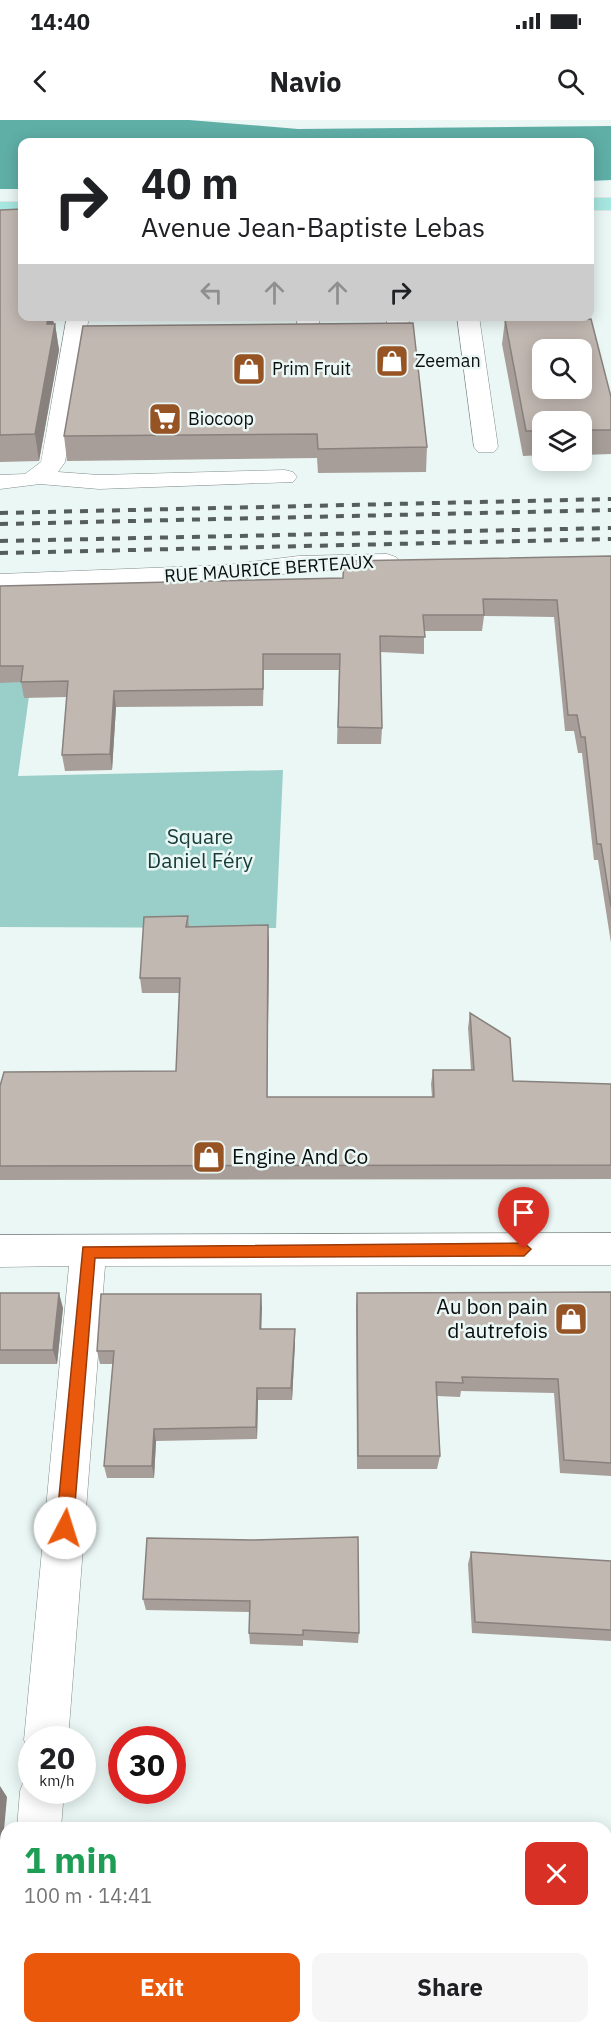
<!DOCTYPE html>
<meta charset="utf-8">
<style>
:root{--surface:#fff;--page:#f6f6f6;--text:#202124;--muted:#757577;--accent:#ea580c}
body{margin:0;font-family:"IBM Plex Sans",sans-serif;background:var(--page);color:var(--text);height:100vh;display:flex;flex-direction:column;font-size:22px;white-space:nowrap}
*{box-sizing:border-box;margin:0}
p{font-size:20px;color:var(--muted)}
.icon{flex:none;width:33px;height:33px;fill:none;stroke:currentColor;stroke-width:2;stroke-linecap:round;stroke-linejoin:round}
.map{position:relative;flex:1;overflow:hidden}
.side{position:absolute;left:0px;top:1702px;width:612px;height:212px;display:flex;flex-direction:column;background:var(--surface);border-radius:18px 18px 0 0;box-shadow:0 3px 15px #0003}
.side>*{flex:none}
.hud{position:absolute;left:18px;top:18px;width:576px;height:183px;border-radius:12px;box-shadow:0 3px 15px #0003;background:#fff;color:var(--text);overflow:hidden}
.controls{position:absolute;left:532px;top:219px;display:grid;gap:12px}
.controls a{display:grid;place-items:center;width:60px;height:60px;border-radius:12px;background:var(--surface);box-shadow:0 3px 15px #0003;font-size:30px}
.speed{position:absolute;left:18px;top:1606px;display:flex;gap:12px;font-size:30px;font-weight:700;text-align:center}
.speed>*{display:grid;place-content:center;width:78px;height:78px;border-radius:50%;background:var(--surface);box-shadow:0 3px 15px #0003;line-height:1}
.speed small{font-size:15px;font-weight:400}
.speed .limit{border:9px solid #d22;background:#fff;color:#111}
.pin{position:absolute;display:grid;place-items:center;width:51px;height:51px;color:#fff;margin:-62px -26px;border-radius:50% 50% 50% 0;rotate:-45deg;box-shadow:0 0 6px #0007}
.pin .icon{rotate:45deg}
.me{position:absolute;width:66px;margin:-33px;rotate:5deg;stroke-linejoin:round;filter:drop-shadow(0 0 4px #0008)}
.turn{display:flex;align-items:center;gap:21px;height:126px;padding:0 24px;font-size:27px}
.turn .icon{width:78px;height:78px;stroke-width:2.5}
.turn b{display:block;font-size:42px;line-height:51px}
.lanes{display:flex;align-items:center;height:57px;padding:0 24px;background:#0003;justify-content:center;gap:30px;direction:ltr}
.lanes .off{opacity:.35}
.round{display:grid;place-items:center;flex:none;width:63px;height:63px;border-radius:12px;background:var(--page)}
.overview{display:flex;align-items:center;justify-content:space-between;height:102px;padding:0 24px}
h1{font-size:36px;font-weight:700;line-height:45px;color:#1e9e55}
.primary-button{display:flex;gap:12px;margin-top:auto;padding:12px 24px}
.primary-button a{flex:1;height:69px;border-radius:12px;background:var(--accent);color:#fff;font-size:24px;font-weight:700;line-height:69px;text-align:center}
.primary-button a+a{background:var(--page);color:var(--text)}
.status{display:flex;justify-content:space-between;align-items:center;height:42px;padding:0 30px;background:var(--surface);direction:ltr}
.status svg{height:16px;fill:currentColor}
header{display:flex;justify-content:space-between;align-items:center;height:78px;padding:0 24px;background:var(--surface);font-size:27px;font-weight:700}
.map>svg:first-child{display:block}
.green{fill:#9acfc9}
.water{fill:#5fafa7}
.lines{fill:none;stroke-linecap:round;stroke-linejoin:round}
.minor-casing{stroke:#818c8b;stroke-width:1}
.major-casing{stroke:#d3d4d3;stroke-width:1}
.minor{fill:#fff;fill-rule:evenodd}
.major{fill:#a7e7e1;fill-rule:evenodd}
.rail{stroke:#565e5c;stroke-width:4;stroke-dasharray:8 8;stroke-linecap:butt}
.wall{fill:#a79e99}
.shaded-wall{fill:#88817d}
.building{fill:#c2b8b2;stroke:#88817d;stroke-width:1.5;fill-rule:evenodd}
.route{fill:#ea580c;stroke:#983908;stroke-width:1.5}
.labels{text-anchor:middle;stroke-width:5;stroke-linejoin:round;paint-order:stroke}
.far-poi-label{font-size:18px;fill:#0a0e0d;stroke:#eaf7f5;text-anchor:start}
.far-street-label{font-size:18px;fill:#0a0e0d;stroke:#eaf7f5}
.park-label{font-size:21px;fill:#153c38;stroke:#eaf7f5}
.poi-label{font-size:21px;fill:#0a0e0d;stroke:#eaf7f5;text-anchor:start}
</style>
<div class="status"><b>14:40</b><svg viewBox="0 0 49 12"><path d="M0 12V9h3v3zM5 12V6h3v6zM10 12V3h3v9zM15 12V0h3v12zM26 1h20v11H26zM47 4h2v5h-2z"/></svg></div>
<header><svg class="icon" aria-label="back" viewBox="0 0 24 24"><path d="M15 5l-7 7 7 7"/></svg>Navio<svg class="icon" aria-label="search" viewBox="0 0 24 24"><circle cx="10" cy="10" r="6"/><path d="M15 15l6 6"/></svg></header>
<div class="map">
<svg width="611" height="1913" viewBox="0 0 611 1913">
<rect width="100%" height="100%" fill="#eaf7f5"/>
<path class="green" d="M42,482L18,656L283,650L276,808L0,807V529Z"/>
<path class="water" d="M0,0H189L298,9L611,6V60L590,61V22H22V69H0Z"/>
<g class="lines">
<g class="minor-casing">
<path id="minor" d="M67,196H89L86,214L134,216L137,221L134,226L84,228L65,342L58,352L99,355L285,350L293,352L297,357L293,362L99,369L40,364L0,369V355L25,354L41,342Z
M297,196H319L320,219L317,224H301L298,219Z
M386,196H408L411,217L408,222L361,223L358,218L361,213L388,211Z
M457,196H479L498,327L494,332H478L474,327Z
M387,434L396,437L400,442L396,447L299,452L226,461L0,470V454L226,445L299,436Z
M611,1113V1145L105,1146L68,1620H32L31,1635L24,1620L69,1146L0,1147V1115Z
M32,1653V1671H64L61,1708H17L20,1671L26,1655Z
M6,1890V1908H45V1913H0V1901Z"/>
</g>
<g class="major-casing">
<path id="major" d="M590,78H611V90H590Z
M0,82H22V94H0Z"/>
</g>
<use href="#minor" class="minor"/>
<use href="#major" class="major"/>
<path class="rail" d="M0,393L611,379
M0,404L611,390
M0,421L611,408
M0,433L611,419"/>
</g>
<path class="wall" d="M0,90L54,204H55L59,230L39,341L0,342Z
M505,200L611,277V334L582,335V302H543V335L523,336L502,224Z
M83,206L427,327L426,352L318,353L317,338L67,341L64,316Z
M611,436V823L598,740H594L582,633H578L574,611H565L554,497L484,496L482,511H424V534L380,532L382,608L381,624H337L339,550H264L263,586L116,587L112,650L65,651L62,635L67,577L24,578L21,562L0,563V466L343,458Z
M188,796L189,807L269,821L267,977H432L431,964L433,950H471L468,908L470,893L513,961L611,964V1059L0,1060V966L176,951L180,873H142L140,858Z
M611,1172V1356L560,1353L554,1273L461,1271L460,1277L437,1276L440,1336L437,1349H357L356,1188L357,1173Z
M0,1173L63,1188L57,1244H0Z
M261,1174V1209H295V1222L292,1280H258L257,1319L156,1321L154,1358H107L104,1346L113,1244H100L97,1231Z
M147,1418L359,1513L358,1523L303,1520V1526L250,1524L249,1513V1492L146,1490L143,1479Z
M471,1432L611,1441V1521L472,1513L468,1444Z"/>
<path class="shaded-wall" d="M46,196H53L54,206L55,204L59,230L39,341L35,314Z
M114,571L116,587L112,650L110,634Z
M268,805L269,821L267,992V977Z
M59,1173L63,1188L57,1244L53,1230Z
M261,1174L262,1188L261,1222L260,1209Z
M295,1209V1222L292,1280L291,1268Z
M257,1268L258,1280L257,1319L256,1307Z
M154,1309L156,1321L154,1358L152,1346Z
M0,1666L7,1677L1,1743L0,1741Z"/>
<path class="building" d="M22,89V196H48L47,204H55L35,314L0,315V90Z
M591,199L611,277V310H582V302H543V311H526L505,200ZM543,230H582V268H543Z
M413,203L427,327L318,329L317,314L64,316L83,206Z
M611,436V787L601,724H597L585,617H581L577,595H568L557,480L483,479L484,495H423L425,517L380,516L382,608L338,607L340,534H263V569L114,571L110,634L62,635L68,561L21,562L23,546H0V466L343,458L344,441Z
M188,796L186,807L268,805L267,977H434L433,950H474L470,893L510,918L513,961L611,964V1045L0,1046V966L4,952L176,951L180,858H140L144,797Z
M611,1172V1343L564,1340L558,1259L462,1257L463,1263L436,1262L440,1336H358L357,1173Z
M0,1173H59L53,1230H0Z
M101,1174H261L260,1209H295L291,1268H257L256,1307L154,1309L152,1346H104L114,1231H97Z
M358,1417L359,1513L303,1510V1515L249,1513L250,1481L143,1479L147,1418L252,1420Z
M471,1432L611,1441V1510L475,1502Z
M128,1908H208V1913H128Z
M287,1908H487V1913H287Z"/>
<path class="route" d="M524,1123L531,1129L524,1136L95,1138L73,1408L70,1414L65,1416L59,1414L56,1408L83,1127Z"/>
<defs>
<g id="shop-square" transform="scale(1.725)"><rect x="-9" y="-9" width="18" height="18" rx="4" fill="#965324" stroke="#eaf7f5"/><path d="M-5-2.5h2.3a2.7 3.5 0 0 1 5.4 0H5L5.5 6h-11ZM-1.5-2.5h3a1.5 2.3 0 0 0-3 0Z" fill="#fff"/></g>
<g id="supermarket-square" transform="scale(1.725)"><rect x="-9" y="-9" width="18" height="18" rx="4" fill="#965324" stroke="#eaf7f5"/><path d="M-6-5.5h2.5l.6 2H6L4.5 2H-2.5L-4.4-4H-6ZM-1.5 3.2a1.3 1.3 0 1 0 .1 0ZM3 3.2a1.3 1.3 0 1 0 .1 0Z" fill="#fff"/></g>
</defs>
<g fill-rule="evenodd">
<use href="#shop-square" x="392" y="241"/>
<use href="#shop-square" x="249" y="249"/>
<use href="#supermarket-square" x="165" y="299"/>
<use href="#shop-square" x="209" y="1037"/>
<use href="#shop-square" x="571" y="1199"/>
</g>
<g class="labels">
<g class="far-poi-label">
<text x="415" y="247">Zeeman</text>
<text x="272" y="255">Prim Fruit</text>
<text x="188" y="305">Biocoop</text>
</g>
<g class="far-street-label">
<text transform="translate(269 449) rotate(-4)" y="6">RUE MAURICE BERTEAUX</text>
</g>
<g class="park-label">
<text x="200" y="724">Square<tspan x="200" dy="24">Daniel Féry</tspan></text>
</g>
<g class="poi-label">
<text x="232" y="1044">Engine And Co</text>
<text x="548" y="1194" text-anchor="end">Au bon pain<tspan x="548" dy="24">d'autrefois</tspan></text>
</g>
</g>
</svg>
<div class="controls">
<a><svg class="icon" aria-label="search" viewBox="0 0 24 24"><circle cx="10" cy="10" r="6"/><path d="M15 15l6 6"/></svg></a>
<a><svg class="icon" aria-label="layers" viewBox="0 0 24 24"><path d="M12 4l9 5-9 5-9-5zM3 14l9 5 9-5"/></svg></a>
</div>
<div class="speed"><div>20<small>km/h</small></div><div class="limit">30</div></div>
<div class="pin" style="left:524px;top:1129px;background:#d93025"><svg class="icon" aria-label="arrive" viewBox="0 0 24 24"><path d="M6 21V4h12l-3 4 3 4H6"/></svg></div>
<svg class="me" style="left:65px;top:1408px" viewBox="-20 -20 40 40"><circle r="19" fill="#fff"/><path d="M0-13L10 11 0 6-10 11z" fill="#ea580c"/></svg>
<div class="hud">
<div class="turn"><svg class="icon" aria-label="right" viewBox="0 0 24 24"><path d="M7 20v-9h11M14 6l5 5-5 5"/></svg><div><b>40 m</b>Avenue Jean-Baptiste Lebas</div></div>
<div class="lanes"><svg class="icon off" aria-label="left" viewBox="0 0 24 24"><path d="M17 20v-9H6M10 6l-5 5 5 5"/></svg><svg class="icon off" aria-label="ahead" viewBox="0 0 24 24"><path d="M12 20V5M6 11l6-6 6 6"/></svg><svg class="icon off" aria-label="ahead" viewBox="0 0 24 24"><path d="M12 20V5M6 11l6-6 6 6"/></svg><svg class="icon" aria-label="right" viewBox="0 0 24 24"><path d="M7 20v-9h11M14 6l5 5-5 5"/></svg></div>
</div>
<section class="side">
<div class="overview"><div><h1>1 min</h1><p>100 m · 14:41</p></div><a class="round" style="background:#d93025;color:#fff"><svg class="icon" aria-label="close" viewBox="0 0 24 24"><path d="M6 6l12 12M18 6L6 18"/></svg></a></div>
<div class="primary-button"><a>Exit</a><a>Share</a></div>
</section>
</div>
